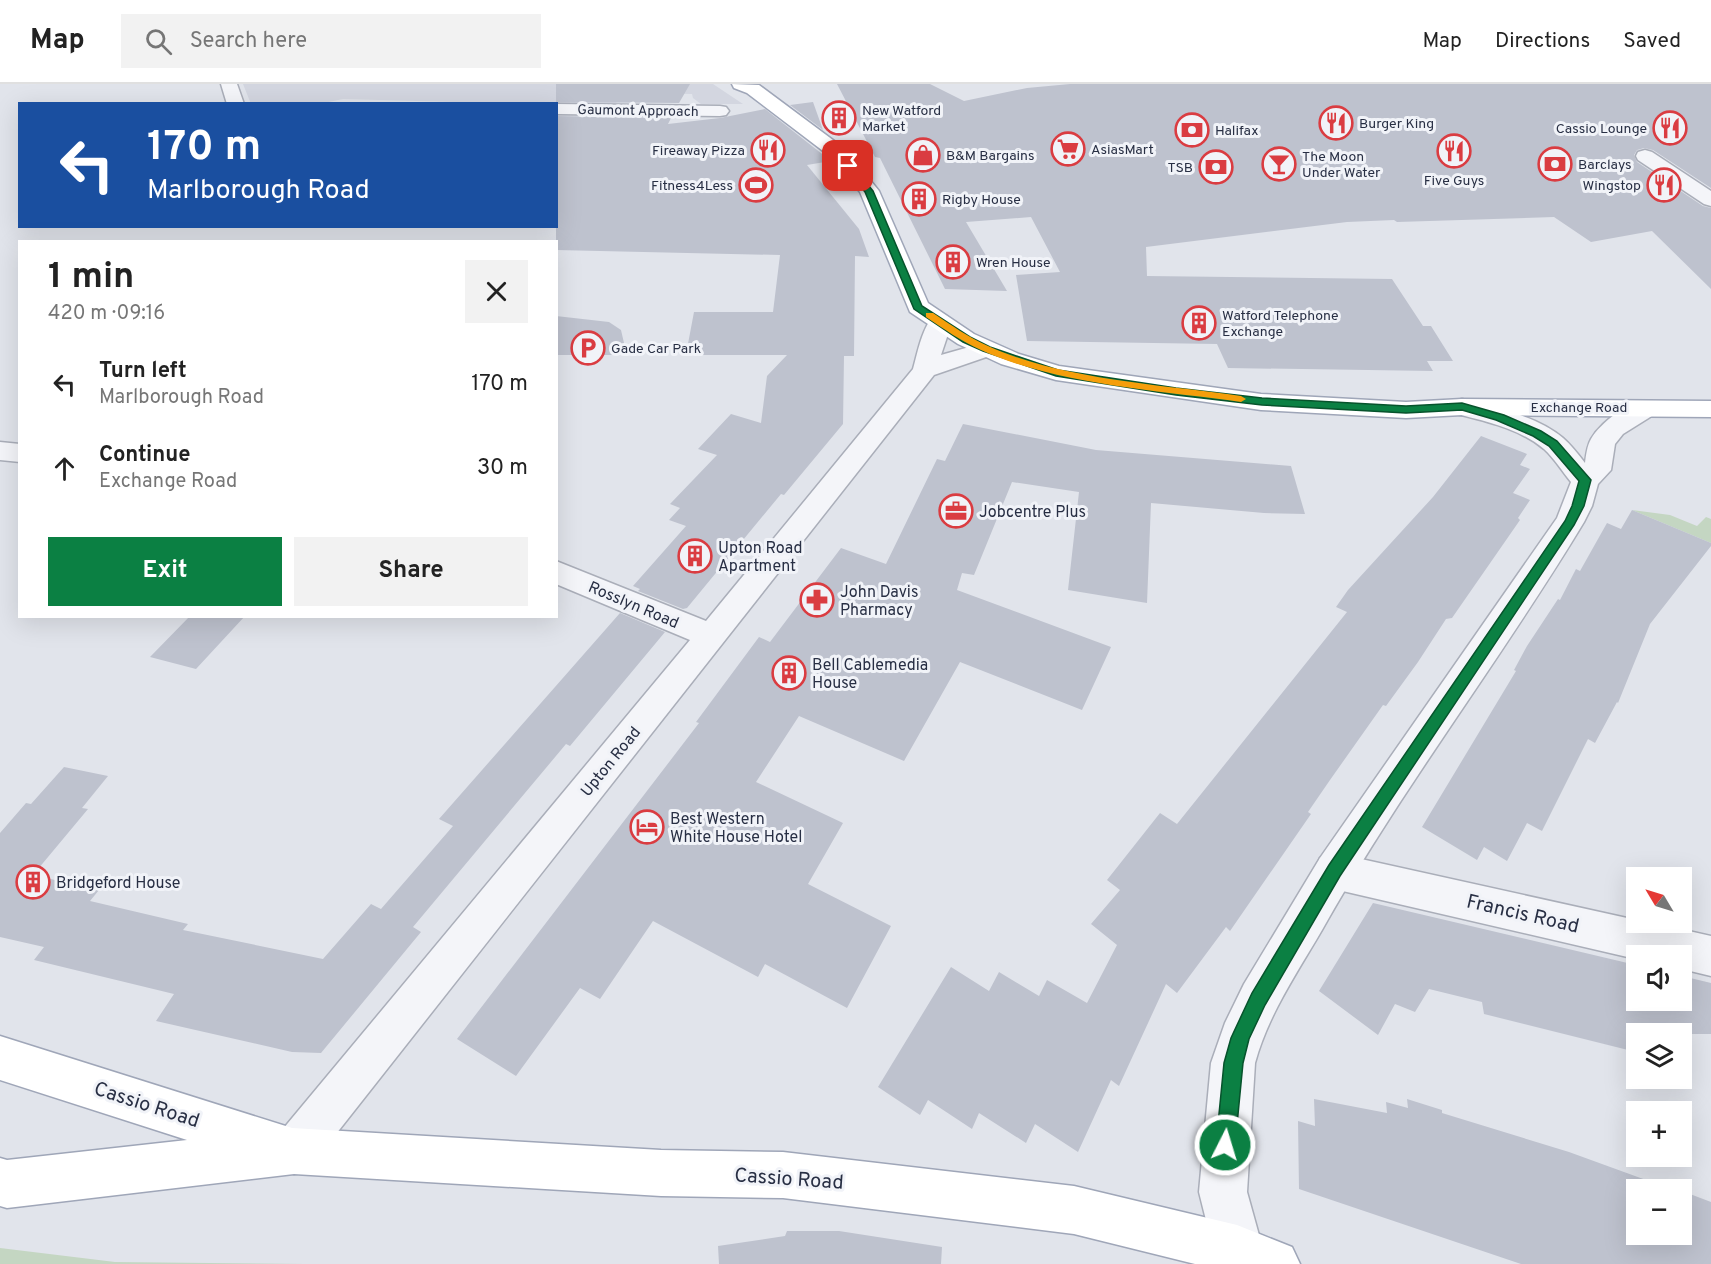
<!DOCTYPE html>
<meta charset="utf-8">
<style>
:root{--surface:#fff;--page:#f2f2f2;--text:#222;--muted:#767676;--line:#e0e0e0;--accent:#0b8043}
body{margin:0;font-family:Overpass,sans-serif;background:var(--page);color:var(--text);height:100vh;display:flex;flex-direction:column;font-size:22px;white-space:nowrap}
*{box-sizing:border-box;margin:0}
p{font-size:20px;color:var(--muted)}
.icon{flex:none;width:33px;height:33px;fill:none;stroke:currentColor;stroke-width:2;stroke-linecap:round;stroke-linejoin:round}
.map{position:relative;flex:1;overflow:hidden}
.drawer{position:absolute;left:18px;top:156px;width:540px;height:378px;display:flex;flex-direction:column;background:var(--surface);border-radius:0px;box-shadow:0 6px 24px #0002}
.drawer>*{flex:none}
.top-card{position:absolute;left:18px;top:18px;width:540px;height:126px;border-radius:0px;box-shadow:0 6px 24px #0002;background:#1a4fa0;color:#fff;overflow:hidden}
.needle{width:39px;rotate:308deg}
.controls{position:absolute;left:1626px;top:783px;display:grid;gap:12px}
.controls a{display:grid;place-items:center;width:66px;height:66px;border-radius:0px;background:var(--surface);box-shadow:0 6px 24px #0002;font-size:30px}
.pin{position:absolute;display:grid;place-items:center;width:51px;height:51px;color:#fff;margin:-26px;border-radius:12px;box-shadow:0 3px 9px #0006}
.me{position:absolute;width:66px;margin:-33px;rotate:5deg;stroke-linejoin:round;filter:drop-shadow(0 0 4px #0008)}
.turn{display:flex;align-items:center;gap:21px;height:126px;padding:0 30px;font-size:27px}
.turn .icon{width:78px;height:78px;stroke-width:2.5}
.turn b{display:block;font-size:42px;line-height:51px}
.round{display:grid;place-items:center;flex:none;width:63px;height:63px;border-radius:0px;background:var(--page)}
.head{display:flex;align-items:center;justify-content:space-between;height:102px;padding:0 30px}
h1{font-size:36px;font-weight:700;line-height:45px}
.cta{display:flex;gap:12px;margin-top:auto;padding:12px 30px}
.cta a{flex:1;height:69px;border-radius:0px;background:var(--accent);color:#fff;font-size:24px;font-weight:700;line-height:69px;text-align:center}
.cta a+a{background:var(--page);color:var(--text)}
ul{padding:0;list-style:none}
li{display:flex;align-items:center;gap:18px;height:84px;padding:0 30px}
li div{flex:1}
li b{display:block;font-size:22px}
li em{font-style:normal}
header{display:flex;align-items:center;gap:36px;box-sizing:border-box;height:84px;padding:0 30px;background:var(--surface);border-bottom:2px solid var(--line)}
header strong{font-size:28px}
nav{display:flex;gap:33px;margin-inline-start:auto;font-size:21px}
.search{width:420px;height:54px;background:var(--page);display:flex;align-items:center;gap:15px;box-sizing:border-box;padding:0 21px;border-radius:0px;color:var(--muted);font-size:22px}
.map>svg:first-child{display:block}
.built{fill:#d3d6e0}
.green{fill:#c4d6c2}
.building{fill:#bec2ce}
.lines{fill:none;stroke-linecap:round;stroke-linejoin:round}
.minor-casing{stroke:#aaaeb9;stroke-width:3}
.tertiary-casing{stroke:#aaaeb9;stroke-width:3}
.primary-casing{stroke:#9fa6b8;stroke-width:3}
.minor{fill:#f4f5f9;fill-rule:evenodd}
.tertiary{fill:#f4f5f9;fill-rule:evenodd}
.primary{fill:#fff;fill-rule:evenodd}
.route{fill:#0b8043;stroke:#07532c;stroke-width:1.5}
.slow{fill:#f59e0b}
.labels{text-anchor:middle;stroke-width:6;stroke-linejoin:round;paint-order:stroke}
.far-street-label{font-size:14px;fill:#282f44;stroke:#f1f3f8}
.far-poi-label{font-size:14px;fill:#282f44;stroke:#f1f3f8;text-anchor:start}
.poi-label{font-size:16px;fill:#282f44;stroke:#f1f3f8;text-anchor:start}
.street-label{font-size:16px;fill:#282f44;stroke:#f1f3f8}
.near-street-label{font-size:20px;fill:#282f44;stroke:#f1f3f8}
</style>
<header>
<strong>Map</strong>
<div class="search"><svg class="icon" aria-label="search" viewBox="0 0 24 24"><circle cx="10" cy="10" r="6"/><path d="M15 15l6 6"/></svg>Search here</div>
<nav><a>Map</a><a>Directions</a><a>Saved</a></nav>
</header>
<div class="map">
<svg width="1711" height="1180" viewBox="0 0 1711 1180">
<rect width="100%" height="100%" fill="#e1e4eb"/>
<path class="built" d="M243,0H713L743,20H701L693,14L692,10L626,9L616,19L598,22L343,15L319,20H251Z"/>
<path class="green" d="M1632,426L1670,431L1697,442L1706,433L1711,435V459Z
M0,1164L115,1178L305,1180H0Z"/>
<path class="building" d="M556,0H690L679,19L556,18Z
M837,0H930L964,17L1027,4L1070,0H1711V104L1653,66L1644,64L1637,66L1634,71L1637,78L1703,122L1711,124V205L1652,147L1591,158L1554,133L1397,138L1394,136L1347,138L1146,163L1147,192L1392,195L1423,242H1431L1453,277H1427L1433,287L1228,284L1217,260L1027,257L1016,191L1060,188L1031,133L966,138L1007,207L945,205L880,74L875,73Z
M813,18L823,46L790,21Z
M765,25L831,77L807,81L859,145L869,173L855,172L854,272H844L843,340L784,411L781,410L687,524L683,525L638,507L640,505L633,502L686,442L669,436L680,424L670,420L717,371L698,365L731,330L761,339L767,292L787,271H694L695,265H687L694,228H773L780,171L556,166V32L671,34L668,40L720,34Z
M556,232L609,238L621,246L624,259L614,271H556Z
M963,340L1096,366L1291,382L1305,430L1264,429L1151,419L1147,519L1068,506L1079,408L1012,398L974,491L962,489L957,506L1111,563L1082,626L960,578L904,677L799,632L756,698L843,739L808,800L891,842L847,924L765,880L758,893L653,837L600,915L580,904L516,992L457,955L699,639L696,638L759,553L770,558L841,464L886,480L937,375L945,377Z
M1481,352L1527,370L1520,381L1530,385L1513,409L1530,416L1518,434L1520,436L1452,534L1446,535L1418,578L1386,622L1383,621L1330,696L1308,728L1311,730L1230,847L1226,843L1177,909L1166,900L1119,1002L1111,996L1078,1068L1035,1040L1026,1059L979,1029L972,1045L928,1016L920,1031L878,1003L951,883L989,907L999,888L1039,912L1047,896L1087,919L1117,861L1091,840L1120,806L1107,796L1160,729L1177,740L1347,528L1336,523L1348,506L1433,413Z
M1632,426L1711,459V462L1650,540L1618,619L1617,618L1595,659L1588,655L1542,747L1527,739L1507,777L1484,763L1477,776L1422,743L1516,587L1514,586L1527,562L1558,515L1560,516L1576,485L1580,487L1607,439L1621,445Z
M620,529L665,548L570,662L566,660L413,843L421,848L321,969L292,968L156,937L174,910L34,876L44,863L0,853V749L26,719L31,720L64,683L108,692L82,724L88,725L33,791L99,806L90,817L188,840L183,846L323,875L371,820L381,825L453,742L439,735Z
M190,532H245L196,585L150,573Z
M1373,819L1636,881V916H1682V892L1711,899V950H1636V968L1484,930L1482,918L1429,905L1415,928L1395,920L1378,951L1319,907Z
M1314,1015L1387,1029L1386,1018L1408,1024L1407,1015L1442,1026V1029L1569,1068L1657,1100V1097L1679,1106H1636V1150H1682V1107L1711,1118V1180H1521L1299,1105L1298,1037L1315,1042Z
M787,1147H839L942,1163L941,1180H719L718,1162L785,1152Z"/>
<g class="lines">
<g class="minor-casing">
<path id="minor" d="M221,0H237L244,20H227Z
M556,20L720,22L726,23L729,27L726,31L720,32L556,30Z
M1645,66L1652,68L1711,107V122L1704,120L1638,76L1636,72L1638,68Z
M940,231L948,233L952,238L941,271L987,258L995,260L999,265L995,270L934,291L310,1083L294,1090L278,1083L271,1067L278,1051L690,556L556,500V477L706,537L913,285C918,267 921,249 932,233Z
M0,358L20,360V378L0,376Z
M1334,769L1636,836V838H1649L1711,852V892L1682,885V872H1636V875L1334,805L1320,800L1315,787L1320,774Z"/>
</g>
<g class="tertiary-casing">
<path id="tertiary" d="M1462,315C1495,324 1536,331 1563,354C1571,361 1578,370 1585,379C1586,371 1587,362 1591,355C1602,337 1633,313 1655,318L1659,324L1655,330L1623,350L1615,360L1611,386L1598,400L1592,422L1584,438C1501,576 1401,705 1322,846C1297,889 1268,931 1255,979L1247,1108L1267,1180H1217L1199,1108L1211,979L1225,939L1244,900L1320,774L1557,434L1571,398C1562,387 1554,374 1544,365C1519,344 1484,337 1453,329L1449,323L1453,317Z"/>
</g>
<g class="primary-casing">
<path id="primary" d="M732,0L759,1L845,65L879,107L928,219L974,250L1019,270L1059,282L1261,310L1406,318L1462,315L1711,317V333L1462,331L1406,334L1261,326L1056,296L1001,280L958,260L910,228L860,108L831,73L747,9L734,4Z
M0,952L292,1044L661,1066L783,1068L1074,1102L1237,1141L1292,1163L1300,1180H1195L1074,1150L783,1114L661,1112L294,1090L7,1124L0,1122V1074L7,1076L187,1056L0,996Z"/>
</g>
<use href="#minor" class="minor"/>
<use href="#tertiary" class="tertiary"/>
<use href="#primary" class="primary"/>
</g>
<path class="route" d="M845,80H851L873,107L922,222L970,253L990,263L1058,286L1176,304L1262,314L1406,322L1462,319L1504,331L1541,347L1557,357L1591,396L1584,422L1574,441L1340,792L1265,921L1249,955L1243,979L1235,1061L1232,1067L1225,1070L1218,1067L1216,1061L1224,979L1231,954L1252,909L1329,781L1565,437L1572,422L1579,397L1549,362L1533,352L1496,336L1462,326L1406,329L1262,321L1176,311L1056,292L983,267L963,258L914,225L865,108L845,83Z"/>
<path class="slow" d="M926,229H933C951,241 968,253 988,262C1064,296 1159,300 1241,312L1246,315L1241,318C1157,306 1058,301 981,266C961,257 944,245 926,233Z"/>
<defs>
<g id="building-ring" transform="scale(1.725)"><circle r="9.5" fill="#f1f3f8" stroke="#da3c41" stroke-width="1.5"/><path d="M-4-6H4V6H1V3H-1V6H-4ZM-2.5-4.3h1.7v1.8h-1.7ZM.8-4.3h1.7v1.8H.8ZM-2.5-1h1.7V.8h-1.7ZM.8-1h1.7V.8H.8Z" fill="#da3c41"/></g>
<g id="restaurant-ring" transform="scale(1.725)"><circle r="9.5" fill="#f1f3f8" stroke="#da3c41" stroke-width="1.5"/><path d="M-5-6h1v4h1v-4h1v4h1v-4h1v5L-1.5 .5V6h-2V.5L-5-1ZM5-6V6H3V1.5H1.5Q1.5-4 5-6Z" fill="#da3c41"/></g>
<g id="bank-ring" transform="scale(1.725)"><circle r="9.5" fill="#f1f3f8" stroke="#da3c41" stroke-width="1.5"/><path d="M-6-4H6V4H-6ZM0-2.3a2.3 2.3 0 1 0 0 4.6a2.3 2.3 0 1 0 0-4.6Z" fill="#da3c41"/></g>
<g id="supermarket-ring" transform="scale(1.725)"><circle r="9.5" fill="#f1f3f8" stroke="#da3c41" stroke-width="1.5"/><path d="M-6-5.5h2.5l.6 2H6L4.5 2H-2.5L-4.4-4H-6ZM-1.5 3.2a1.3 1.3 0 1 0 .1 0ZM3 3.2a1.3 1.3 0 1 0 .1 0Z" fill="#da3c41"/></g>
<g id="shop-ring" transform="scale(1.725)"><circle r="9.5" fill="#f1f3f8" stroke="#da3c41" stroke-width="1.5"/><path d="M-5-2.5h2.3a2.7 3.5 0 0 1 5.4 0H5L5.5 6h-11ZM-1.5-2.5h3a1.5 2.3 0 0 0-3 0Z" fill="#da3c41"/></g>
<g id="bar-ring" transform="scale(1.725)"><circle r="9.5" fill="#f1f3f8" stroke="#da3c41" stroke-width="1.5"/><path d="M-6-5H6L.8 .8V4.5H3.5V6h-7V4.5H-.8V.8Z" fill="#da3c41"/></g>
<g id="stadium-ring" transform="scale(1.725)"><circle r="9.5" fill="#f1f3f8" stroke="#da3c41" stroke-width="1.5"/><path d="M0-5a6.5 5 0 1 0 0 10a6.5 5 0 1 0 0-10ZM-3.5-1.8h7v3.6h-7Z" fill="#da3c41"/></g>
<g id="parking-ring" transform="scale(1.725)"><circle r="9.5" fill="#f1f3f8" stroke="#da3c41" stroke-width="1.5"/><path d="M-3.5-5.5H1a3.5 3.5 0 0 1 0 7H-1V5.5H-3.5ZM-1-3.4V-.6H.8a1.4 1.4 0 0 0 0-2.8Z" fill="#da3c41"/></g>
<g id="office-ring" transform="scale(1.725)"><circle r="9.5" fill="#f1f3f8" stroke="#da3c41" stroke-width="1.5"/><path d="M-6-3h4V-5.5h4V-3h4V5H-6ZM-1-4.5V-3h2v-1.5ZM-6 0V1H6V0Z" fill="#da3c41"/></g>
<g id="pharmacy-ring" transform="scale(1.725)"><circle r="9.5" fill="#f1f3f8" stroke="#da3c41" stroke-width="1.5"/><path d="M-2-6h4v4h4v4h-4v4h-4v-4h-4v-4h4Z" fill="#da3c41"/></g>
<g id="hotel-ring" transform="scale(1.725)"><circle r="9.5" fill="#f1f3f8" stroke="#da3c41" stroke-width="1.5"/><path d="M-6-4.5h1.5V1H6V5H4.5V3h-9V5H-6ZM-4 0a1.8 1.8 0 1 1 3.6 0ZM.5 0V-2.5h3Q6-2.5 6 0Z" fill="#da3c41"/></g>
</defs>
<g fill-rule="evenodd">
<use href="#building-ring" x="839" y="34"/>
<use href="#restaurant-ring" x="1336" y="39"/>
<use href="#restaurant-ring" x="1670" y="44"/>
<use href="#bank-ring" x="1192" y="46"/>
<use href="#supermarket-ring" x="1068" y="65"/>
<use href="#restaurant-ring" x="768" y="66"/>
<use href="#restaurant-ring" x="1454" y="67"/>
<use href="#shop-ring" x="923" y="71"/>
<use href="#bar-ring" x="1279" y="80"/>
<use href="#bank-ring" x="1555" y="80"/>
<use href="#bank-ring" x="1216" y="83"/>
<use href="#stadium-ring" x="756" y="101"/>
<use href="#restaurant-ring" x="1664" y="101"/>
<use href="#building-ring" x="919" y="115"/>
<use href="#building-ring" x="953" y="178"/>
<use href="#building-ring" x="1199" y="239"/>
<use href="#parking-ring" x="588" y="264"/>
<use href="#office-ring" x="956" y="427"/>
<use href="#building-ring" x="695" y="472"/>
<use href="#pharmacy-ring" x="817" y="516"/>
<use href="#building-ring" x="789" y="589"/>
<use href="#hotel-ring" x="647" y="743"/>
<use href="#building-ring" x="33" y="798"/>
</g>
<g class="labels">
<g class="far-street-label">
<text transform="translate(638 26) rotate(1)" y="5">Gaumont Approach</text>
<text x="1579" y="328">Exchange Road</text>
</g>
<g class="far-poi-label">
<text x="862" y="31">New Watford<tspan x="862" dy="16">Market</tspan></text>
<text x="1359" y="44">Burger King</text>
<text x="1647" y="49" text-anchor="end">Cassio Lounge</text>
<text x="1215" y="51">Halifax</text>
<text x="1091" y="70">AsiasMart</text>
<text x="745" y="71" text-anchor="end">Fireaway Pizza</text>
<text x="946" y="76">B&amp;M Bargains</text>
<text x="1302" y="77">The Moon<tspan x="1302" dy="16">Under Water</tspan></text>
<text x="1578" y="85">Barclays</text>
<text x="1193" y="88" text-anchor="end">TSB</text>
<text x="1454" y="101" text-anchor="middle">Five Guys</text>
<text x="733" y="106" text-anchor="end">Fitness4Less</text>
<text x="1641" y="106" text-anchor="end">Wingstop</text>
<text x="942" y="120">Rigby House</text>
<text x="976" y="183">Wren House</text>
<text x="1222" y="236">Watford Telephone<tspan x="1222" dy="16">Exchange</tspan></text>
<text x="611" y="269">Gade Car Park</text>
</g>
<g class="poi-label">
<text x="979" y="433">Jobcentre Plus</text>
<text x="718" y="469">Upton Road<tspan x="718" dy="18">Apartment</tspan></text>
<text x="840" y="513">John Davis<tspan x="840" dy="18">Pharmacy</tspan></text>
<text x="812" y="586">Bell Cablemedia<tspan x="812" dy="18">House</tspan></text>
<text x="670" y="740">Best Western<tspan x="670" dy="18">White House Hotel</tspan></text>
<text x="56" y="804">Bridgeford House</text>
</g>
<g class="street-label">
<text transform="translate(634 520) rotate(23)" y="6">Rosslyn Road</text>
<text transform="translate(610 677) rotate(-51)" y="6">Upton Road</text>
</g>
<g class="near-street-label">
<text transform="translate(1523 829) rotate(13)" y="7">Francis Road</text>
<text transform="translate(147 1020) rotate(18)" y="7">Cassio Road</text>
<text transform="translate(789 1094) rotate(4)" y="7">Cassio Road</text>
</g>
</g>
</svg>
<div class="controls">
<a><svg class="needle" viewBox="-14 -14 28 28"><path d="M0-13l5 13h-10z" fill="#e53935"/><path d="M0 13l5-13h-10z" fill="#767676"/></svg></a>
<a><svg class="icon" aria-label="sound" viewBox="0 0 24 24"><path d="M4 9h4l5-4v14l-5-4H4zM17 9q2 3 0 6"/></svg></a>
<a><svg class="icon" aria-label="layers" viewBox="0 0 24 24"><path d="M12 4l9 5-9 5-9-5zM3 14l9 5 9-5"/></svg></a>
<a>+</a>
<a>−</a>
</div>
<div class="pin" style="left:848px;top:82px;background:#d93025"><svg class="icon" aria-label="arrive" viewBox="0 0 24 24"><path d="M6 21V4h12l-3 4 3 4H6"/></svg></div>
<svg class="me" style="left:1225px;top:1061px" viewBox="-20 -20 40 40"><circle r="17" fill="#0b8043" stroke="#fff" stroke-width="3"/><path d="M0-11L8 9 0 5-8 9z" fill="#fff"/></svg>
<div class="top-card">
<div class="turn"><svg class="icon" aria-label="left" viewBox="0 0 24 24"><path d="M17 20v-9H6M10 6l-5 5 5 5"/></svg><div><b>170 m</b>Marlborough Road</div></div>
</div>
<section class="drawer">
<div class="head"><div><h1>1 min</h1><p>420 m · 09:16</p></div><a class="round"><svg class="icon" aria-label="close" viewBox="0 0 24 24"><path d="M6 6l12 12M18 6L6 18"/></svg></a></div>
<ul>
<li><svg class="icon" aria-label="left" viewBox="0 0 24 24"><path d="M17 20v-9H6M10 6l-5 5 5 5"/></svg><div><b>Turn left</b><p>Marlborough Road</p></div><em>170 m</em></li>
<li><svg class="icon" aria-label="ahead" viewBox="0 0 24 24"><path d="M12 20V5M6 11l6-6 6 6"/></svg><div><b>Continue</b><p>Exchange Road</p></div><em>30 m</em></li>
</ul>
<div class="cta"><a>Exit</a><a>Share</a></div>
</section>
</div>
